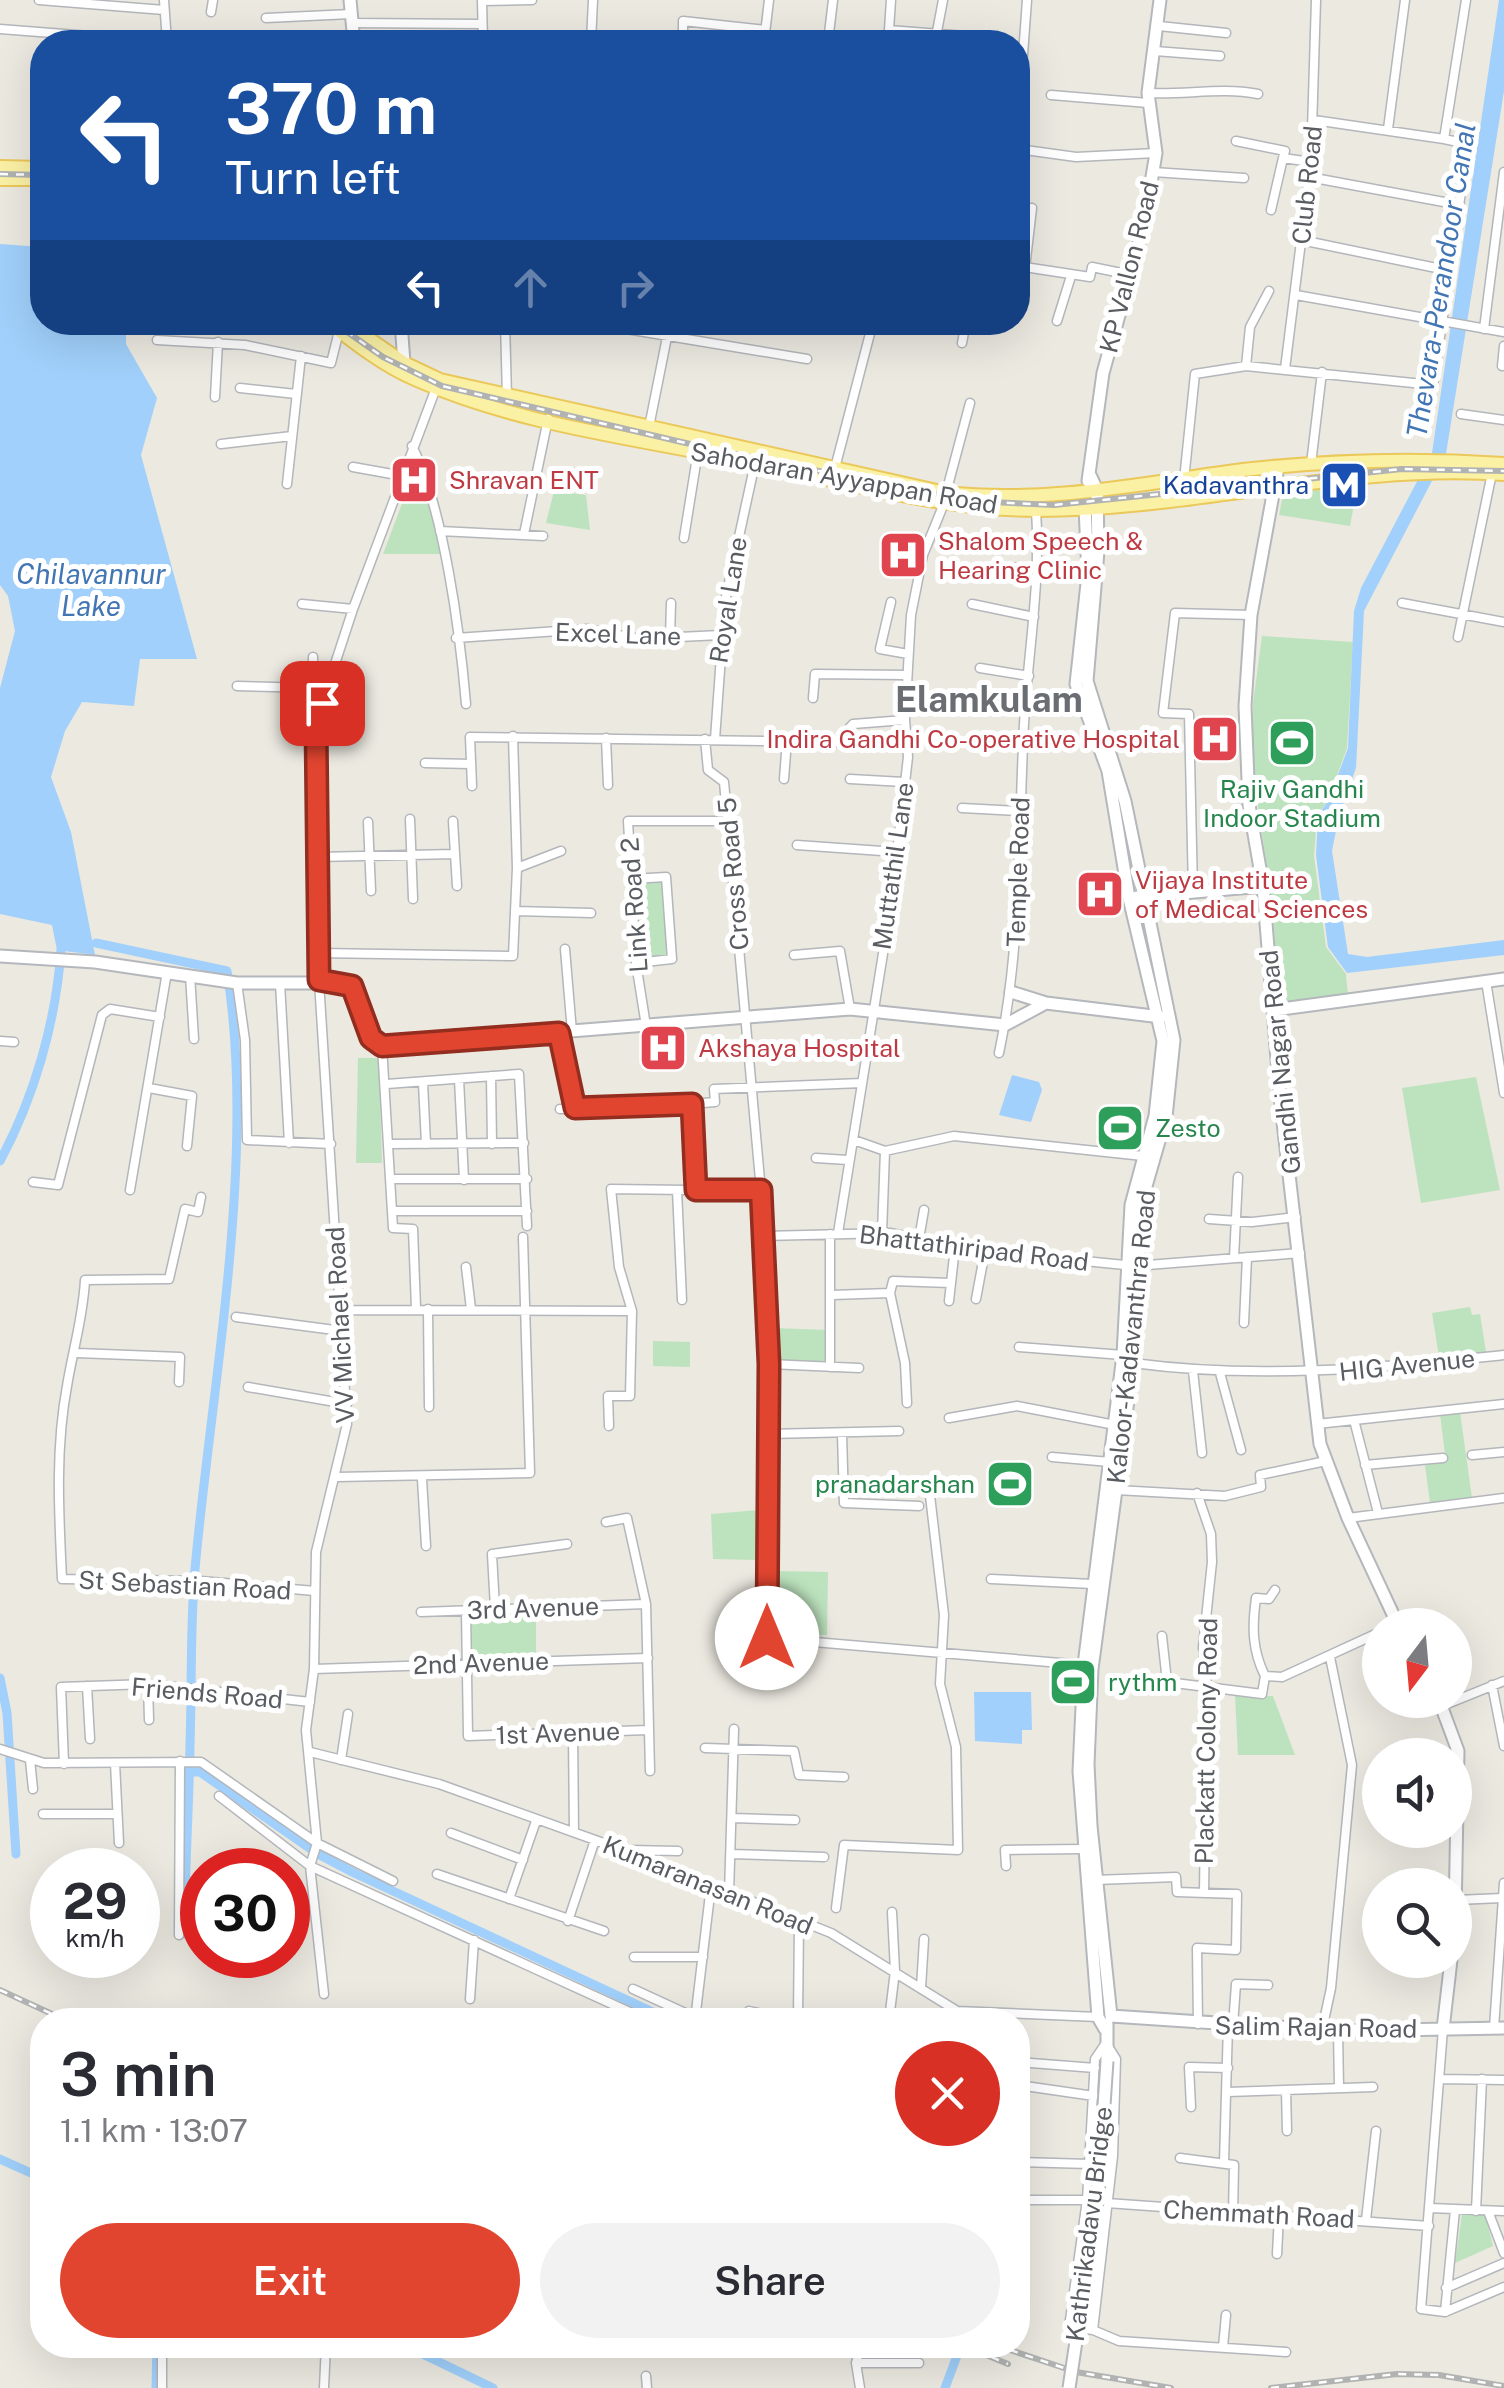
<!DOCTYPE html>
<meta charset="utf-8">
<style>
:root{--surface:#fff;--page:#f2f2f3;--text:#2b2b33;--muted:#7c7c81;--accent:#e14530}
body{margin:0;font-family:"Public Sans",sans-serif;background:var(--page);color:var(--text);height:100vh;display:flex;flex-direction:column;font-size:38px;white-space:nowrap}
*{box-sizing:border-box;margin:0}
p{font-size:32px;color:var(--muted)}
.icon{flex:none;width:55px;height:55px;fill:none;stroke:currentColor;stroke-width:2;stroke-linecap:round;stroke-linejoin:round}
.map{position:relative;flex:1;overflow:hidden}
.side{position:absolute;left:30px;top:2008px;width:1000px;height:350px;display:flex;flex-direction:column;background:var(--surface);border-radius:40px;box-shadow:0 10px 40px #0002}
.side>*{flex:none}
.guide{position:absolute;left:30px;top:30px;width:1000px;height:305px;border-radius:40px;box-shadow:0 10px 40px #0002;background:#1a4fa0;color:#fff;overflow:hidden}
.needle{width:65px;rotate:196deg}
.tools{position:absolute;left:1362px;top:1608px;display:grid;gap:20px}
.tools a{display:grid;place-items:center;width:110px;height:110px;border-radius:50%;background:var(--surface);box-shadow:0 10px 40px #0002;font-size:50px}
.speed{position:absolute;left:30px;top:1848px;display:flex;gap:20px;font-size:50px;font-weight:700;text-align:center}
.speed>*{display:grid;place-content:center;width:130px;height:130px;border-radius:50%;background:var(--surface);box-shadow:0 10px 40px #0002;line-height:1}
.speed small{font-size:25px;font-weight:400}
.speed .limit{border:15px solid #d22;background:#fff;color:#111}
.pin{position:absolute;display:grid;place-items:center;width:85px;height:85px;color:#fff;margin:-42px;border-radius:20px;box-shadow:0 5px 15px #0006}
.me{position:absolute;width:110px;margin:-55px;rotate:0deg;stroke-linejoin:round;filter:drop-shadow(0 0 8px #0008)}
.turn{display:flex;align-items:center;gap:35px;height:210px;padding:0 30px;font-size:45px}
.turn .icon{width:130px;height:130px;stroke-width:2.5}
.turn b{display:block;font-size:70px;line-height:85px}
.lanes{display:flex;align-items:center;height:95px;padding:0 30px;background:#0003;justify-content:center;gap:50px;direction:ltr}
.lanes .off{opacity:.35}
.round{display:grid;place-items:center;flex:none;width:105px;height:105px;border-radius:52px;background:var(--page)}
.head{display:flex;align-items:center;justify-content:space-between;height:170px;padding:0 30px}
h1{font-size:60px;font-weight:600;line-height:75px}
.primary-button{display:flex;gap:20px;margin-top:auto;padding:20px 30px}
.primary-button a{flex:1;height:115px;border-radius:60px;background:var(--accent);color:#fff;font-size:40px;font-weight:600;line-height:115px;text-align:center}
.primary-button a+a{background:var(--page);color:var(--text)}
.map>svg:first-child{display:block}
.green{fill:#bde3be}
.water{fill:#a0d0fb}
.lines{fill:none;stroke-linecap:round;stroke-linejoin:round}
.canal{stroke:#a0d0fb;stroke-width:9}
.street-casing{stroke:#b3b6bb;stroke-width:11}
.secondary-casing{stroke:#b4b7bc;stroke-width:15}
.primary-casing{stroke:#ebc85a;stroke-width:16}
.street{stroke:#fff;stroke-width:8}
.secondary{stroke:#fff;stroke-width:11}
.primary{stroke:#fbf1a5;stroke-width:12}
.rail-casing{stroke:#b1b2b2;stroke-width:6}
.rail{stroke:#fff;stroke-width:2.5;stroke-dasharray:8;stroke-linecap:butt}
.secondary-bridge-casing{stroke:#b4b7bc;stroke-width:15;stroke-linecap:butt}
.secondary-bridge{stroke:#fff;stroke-width:11}
.route-casing{stroke:#922d1f;stroke-width:25}
.route{stroke:#e14530;stroke-width:18}
.labels{text-anchor:middle;stroke-width:10;stroke-linejoin:round;paint-order:stroke}
.street-label{font-size:25px;fill:#595c61;stroke:#fff}
.health-label{font-size:25px;fill:#be3a42;stroke:#fff;text-anchor:start}
.transit-label{font-size:25px;fill:#164399;stroke:#fff;text-anchor:end}
.leisure-label{font-size:25px;fill:#27864d;stroke:#fff;text-anchor:start}
.water-label{font-size:28px;font-style:italic;fill:#4275b4;stroke:#fff}
.district-label{font-size:35px;font-weight:bold;fill:#6a6e73;stroke:#fff}
</style>
<div class="map">
<svg width="1504" height="2388" viewBox="0 0 1504 2388">
<rect width="100%" height="100%" fill="#ebe9e0"/>
<path class="green" d="M1358,484L1350,526L1279,515L1284,490Z
M554,491L586,495L590,530L546,523Z
M406,493L429,496L441,554H383Z
M1262,636L1353,642L1347,748L1329,798L1317,817L1314,856L1326,947L1346,974L1348,996L1280,1005L1271,893L1253,774V703Z
M663,881L668,950L665,957L646,959L641,952L637,883Z
M358,1058H379L382,1163H356Z
M1476,1077L1500,1190L1421,1203L1402,1088Z
M1104,1107L1143,1116L1136,1148L1096,1139Z
M1470,1307L1472,1315L1480,1314L1486,1352L1439,1357L1432,1313Z
M774,1328L829,1330L828,1359L823,1364L780,1361L775,1357Z
M653,1341L690,1342V1367L653,1366Z
M1460,1412L1472,1498L1430,1503L1425,1465L1446,1462L1440,1414Z
M759,1510L758,1560L713,1559L711,1514Z
M778,1571L828,1572L827,1635L777,1634Z
M536,1614V1654L471,1656L472,1616Z
M1235,1695L1273,1696L1295,1755H1238Z
M1462,2214H1485L1493,2246L1455,2263Z"/>
<path class="water" d="M1499,0H1504V91L1446,454L1364,611L1356,768L1339,815L1332,851L1348,954L1367,957L1504,940V955L1347,973L1328,947L1316,855L1318,816L1329,799L1348,748L1354,611L1361,588L1432,453Z
M0,244L42,247V322L126,323V344L157,398L141,455L197,659H140L134,706L82,702L65,731L51,777L71,832L95,955L57,950L52,925L0,914V688L15,631L8,596L0,585Z
M1012,1075L1039,1082L1042,1090L1031,1122L999,1115Z
M974,1692H1031L1032,1730H1022V1744L975,1741Z"/>
<g class="lines">
<path class="canal" d="M96,943L227,971C257,1157 212,1381 195,1569C190,1627 192,1686 190,1744C189,1807 185,1870 184,1934
M0,1161C34,1098 56,1022 61,950
M0,1678L7,1713L16,1854
M190,1772H200L318,1854L352,1872L670,2020
M0,2159L42,2178
M404,2345L493,2388
M156,2388L157,2345
M945,2388L961,2345"/>
<g class="street-casing">
<path id="street" d="M39,0L164,10
M164,0L167,42
M482,0L483,42
M891,0L889,30L1004,39
M482,1L532,0
M211,12L213,0
M266,18L351,14
M351,23L482,24
M1159,26L1226,33
M0,29L167,42
M591,42L593,0
M683,42V21L765,30
M764,42L769,0
M828,42L833,0
M935,42L943,0
M1155,51L1220,56
M1148,93C1186,95 1221,87 1258,94
M1051,95L1148,103
M1314,120L1444,139
M1018,123L1027,0
M1388,129L1405,0
M1236,141L1285,151L1283,158L1311,162
M1018,149L1076,157L1156,153
M1153,172L1244,178
M1309,177L1460,205
M1271,210L1283,158
M1301,240L1451,271
M1018,266L1090,277L1092,267L1131,275
M1025,268L1032,208
M1296,295L1504,332
M1057,321L1071,276
M505,322L507,397
M584,322L807,359
M1484,329L1504,172
M157,340L245,345L331,363L339,331
M962,343L966,322
M1246,366L1250,327L1269,291
M1502,366L1504,346
M1285,369L1311,162L1316,0
M240,388L296,394
M215,397L218,342
M1461,414L1504,420
M649,427L670,322
M221,444L292,436
M412,446C444,509 460,633 466,704
M1311,464L1322,372
M353,467L403,476
M835,468L873,322
M1184,480L1195,374L1246,366L1433,385L1468,144L1444,139L1466,0
M287,484L301,356
M946,493L970,403
M440,531L543,536
M524,534L548,419
M684,538L698,451
M1006,567L1040,569
M891,602L880,649L908,654
M1402,603L1504,622
M302,604L353,609
M972,604L1034,617
M1458,637L1492,473
M456,638L587,629L639,639L720,635
M670,638L671,603
M313,657V688L322,703
M980,668L1029,676
M237,686L313,688
M813,698L815,674L906,675
M984,698L1025,705
M606,738L608,785
M705,739L708,770L724,782L761,1191L769,1364L767,1638L1084,1665
M715,739L725,601L755,463
M425,763L471,764
M784,779L787,740
M850,779L904,782
M472,786L470,737L836,742L853,724L905,720
M962,808L1020,811
M410,819L413,899
M453,821L455,854
M368,822L371,891
M797,845L896,852
M317,857L455,854L457,886
M517,868L561,851
M631,879L666,877L672,959L636,963
M1193,891L1189,714L1163,713L1175,613L1251,615
M515,911L591,913
M565,949L572,1032
M318,953L513,956L517,868L513,736
M794,955L840,951L850,1009
M190,975L194,1039
M1486,981L1504,1093
M237,983L245,1040L247,1140L331,1144
M280,983L289,1143
M646,1026L636,963L628,821H726
M559,1033L575,1108
M0,1041L14,1042
M382,1046L393,1228L413,1229L416,1308
M999,1053C1022,944 1018,835 1024,724C1028,652 1041,583 1036,510
M491,1076L492,1144
M459,1079L464,1180
M423,1083L426,1144
M387,1084L519,1074L527,1226
M149,1088L192,1096L187,1146
M691,1104L715,1102L714,1089L862,1083
M560,1109L691,1104L696,1190
M854,1140L885,1151L954,1136L1143,1156
M390,1144L524,1143
M816,1158L848,1160
M390,1179H527
M33,1182L58,1185L102,1015L110,1009L160,1017
M130,1190L167,972
M677,1190L682,1300
M201,1197L198,1212L185,1209L169,1279L85,1280C83,1318 73,1349 67,1386C55,1450 59,1515 62,1579L201,1581L315,1591
M392,1211H527
M1209,1219L1252,1222L1296,1217
M838,1233L891,904L908,757L905,720L911,615L923,555L945,501
M882,1233L885,1151
M763,1236L890,1233L973,1250L1125,1265
M919,1239L924,1210
M1234,1258L1238,1177
M1135,1266L1300,1253
M466,1267L471,1309
M890,1293L893,1281L950,1283
M832,1295L890,1293L905,1363L907,1403
M976,1299L985,1251
M949,1301L955,1247
M428,1309L429,1407
M339,1310L632,1311
M236,1317L342,1331
M1244,1323L1247,1257
M1019,1347L1123,1355
M77,1353L180,1357L179,1382
M1133,1363C1261,1380 1376,1368 1504,1355
M769,1364L859,1368
M830,1367V1234
M1193,1371L1202,1453
M1220,1373L1241,1450
M248,1387L347,1404
M949,1418L1017,1406L1115,1425
M1354,1420L1378,1513
M1317,1424L1504,1404
M609,1426L608,1396H630L632,1311L619,1267L611,1189L761,1191
M768,1434L899,1431
M842,1434L844,1503L919,1506
M1472,1455L1504,1452
M1052,1457L1110,1462
M1365,1465L1443,1458
M337,1477L530,1473L523,1237
M422,1479L426,1546
M1116,1490L1225,1496L1261,1487L1260,1475L1326,1461
M1197,1493L1211,1534L1212,1562L1203,1647L1207,1686L1204,1893
M1348,1518L1504,1498
M606,1522L627,1518L646,1604L650,1771
M991,1579L1092,1584
M1275,1590L1269,1599L1256,1598C1252,1627 1252,1650 1265,1676L1282,1677L1380,1632
M495,1608L492,1554L567,1544
M466,1610L468,1736L648,1730
M421,1612L646,1604
M1162,1636L1167,1682L1262,1694L1265,1676
M314,1669L648,1658
M148,1684L149,1720
M1492,1685L1504,1746
M87,1686L90,1739
M1442,1706L1504,1681
M573,1732L574,1832
M705,1748L794,1751L799,1775L844,1777
M0,1749L44,1763L201,1762L317,1843L393,1881
M310,1752L439,1784L623,1850L831,1933L957,2011L1098,2017
M30,1760L33,1789
M341,1760L348,1714
M115,1763L119,1843
M64,1764L61,1687L148,1684L310,1702
M219,1796L310,1866L647,2020
M43,1814H117
M732,1818L795,1820
M451,1833L523,1860
M628,1850L678,1851
M731,1854L824,1857
M1006,1866L1005,1850L1084,1849
M437,1874L604,1931
M1095,1880L1176,1877L1177,1892L1237,1894L1236,1950L1197,1948L1198,2024
M729,1894L734,1729
M509,1899L536,1821
M1457,1900L1502,1898
M836,1908L844,1845L958,1850L956,1747L940,1684L944,1615L929,1487
M568,1921L595,1840
M179,1935L180,1761
M634,1957H703
M921,1988L924,1939
M633,1989L696,2018
M324,1994L310,1866L317,1843L306,1730L314,1669L316,1552L347,1424L319,981L315,725L353,609L436,388
M470,1999L474,1940
M749,2011L790,2020
M695,2020L711,1886
M798,2020L799,1921
M889,2020L895,1971L892,1912
M1233,2026L1236,1984L1268,1985
M1494,2028L1504,1883
M1443,2029L1421,2309L1445,2312L1504,2287
M1322,2030L1331,1988L1352,1765L1330,1657
M1338,2031L1339,2088
M1018,2062L1095,2068
M1441,2079L1504,2080
M1018,2085L1094,2096
M1286,2090L1287,2131
M1228,2092L1373,2087
M1191,2107L1189,2067L1228,2068
M1180,2158L1234,2165L1233,2215
M1018,2162L1090,2164
M1224,2163L1228,2025
M1018,2200H1088
M1107,2203L1429,2226
M1430,2208L1504,2211
M1476,2211L1482,2079
M1488,2211L1504,2253
M1366,2220L1376,2131
M1277,2254L1279,2216
M1446,2288L1504,2263
M1445,2312L1455,2210
M1093,2330L1113,2156L1116,2059L1106,2043L1095,2059L1087,2200L1069,2327L1093,2330L1119,2341L1286,2352
M1223,2347L1226,2315
M856,2363H919
M646,2376L647,2388
M162,2388V2345
M324,2388L326,2345
M860,2388L856,2363L861,2345"/>
</g>
<g class="secondary-casing">
<path id="secondary" d="M350,0L354,42
M401,322L404,363
M1278,467L1251,615L1245,706L1249,805L1263,886L1280,1096L1320,1444L1348,1518L1398,1625
M1090,475L1097,490L1098,551L1087,681L1125,801L1174,1040L1166,1117L1140,1207L1133,1363L1092,1669L1088,1764L1091,1826L1111,2016
M1088,481L1103,373L1144,225L1156,153L1148,93L1160,0
M1085,507L1088,574L1076,684L1108,771L1129,898L1163,1041L1155,1116L1131,1205L1123,1355L1084,1665L1079,1771L1098,2017L1105,2029
M1137,897L1263,886
M0,956L95,962L237,983H346C368,997 359,1033 382,1046L850,1009L1005,1025L1046,1003
M1011,992L1046,1003L1161,1017
M1274,1010L1504,979
M1439,1700L1458,1751L1455,1917
M1111,2016L1338,2031L1504,2028
M1443,2029L1451,1960
M1107,2061V2024"/>
</g>
<g class="primary-casing">
<path id="primary" d="M0,167L42,168
M0,179H42
M328,322C356,344 384,366 417,380C521,426 643,439 754,463C846,482 943,510 1037,510C1194,510 1347,463 1504,474
M345,322L404,363L440,380L946,493C1047,504 1144,483 1243,470C1330,460 1417,458 1504,464"/>
</g>
<use href="#street" class="street"/>
<use href="#secondary" class="secondary"/>
<use href="#primary" class="primary"/>
<g class="rail-casing">
<path id="rail" d="M0,174L42,175
M333,322L383,357L442,386L720,451L968,501L1054,505L1402,469L1504,471
M0,1990L65,2020
M962,2345L1008,2364
M995,2345L1076,2372L1171,2388
M1271,2388L1397,2374L1439,2375L1504,2386"/>
</g>
<use href="#rail" class="rail"/>
<g class="secondary-bridge-casing">
<path id="secondary-bridge" d="M1069,2388L1098,2195L1107,2061"/>
</g>
<use href="#secondary-bridge" class="secondary-bridge"/>
</g>
<g class="lines">
<g class="route-casing">
<path id="route" d="M322,703L316,725L319,980L352,986L371,1038L382,1046L559,1033L575,1108L692,1104L696,1190H761L769,1364L767,1638"/>
</g>
<use href="#route" class="route"/>
</g>
<defs>
<g id="hospital-square" transform="scale(2.5)"><rect x="-9" y="-9" width="18" height="18" rx="4" fill="#e0444e" stroke="#fff"/><path d="M-5-5h3v3.5h4V-5h3V5h-3V1.5h-4V5h-3Z" fill="#fff"/></g>
<g id="metro-square" transform="scale(2.5)"><rect x="-9" y="-9" width="18" height="18" rx="4" fill="#1a4fb4" stroke="#fff"/><path d="M-5.5 5V-5H-3L0 0L3-5H5.5V5H3V-.5L0 4L-3-.5V5Z" fill="#fff"/></g>
<g id="stadium-square" transform="scale(2.5)"><rect x="-9" y="-9" width="18" height="18" rx="4" fill="#2e9e5b" stroke="#fff"/><path d="M0-5a6.5 5 0 1 0 0 10a6.5 5 0 1 0 0-10ZM-3.5-1.8h7v3.6h-7Z" fill="#fff"/></g>
</defs>
<g fill-rule="evenodd">
<use href="#hospital-square" x="414" y="480"/>
<use href="#metro-square" x="1344" y="485"/>
<use href="#hospital-square" x="903" y="555"/>
<use href="#hospital-square" x="1215" y="739"/>
<use href="#stadium-square" x="1292" y="743"/>
<use href="#hospital-square" x="1100" y="894"/>
<use href="#hospital-square" x="663" y="1048"/>
<use href="#stadium-square" x="1120" y="1128"/>
<use href="#stadium-square" x="1010" y="1484"/>
<use href="#stadium-square" x="1073" y="1682"/>
</g>
<g class="labels">
<g class="street-label">
<text transform="translate(1307 185) rotate(-84)" y="9">Club Road</text>
<text transform="translate(1129 267) rotate(-76)" y="9">KP Vallon Road</text>
<text transform="translate(844 478) rotate(10)" y="9">Sahodaran Ayyappan Road</text>
<text transform="translate(728 600) rotate(-81)" y="9">Royal Lane</text>
<text transform="translate(618 634) rotate(2)" y="9">Excel Lane</text>
<text transform="translate(893 866) rotate(-82)" y="9">Muttathil Lane</text>
<text transform="translate(1018 872) rotate(-88)" y="9">Temple Road</text>
<text transform="translate(733 874) rotate(-95)" y="9">Cross Road 5</text>
<text transform="translate(634 905) rotate(-94)" y="9">Link Road 2</text>
<text transform="translate(1280 1062) rotate(-96)" y="9">Gandhi Nagar Road</text>
<text transform="translate(974 1248) rotate(7)" y="9">Bhattathiripad Road</text>
<text transform="translate(340 1325) rotate(-93)" y="9">VV Michael Road</text>
<text transform="translate(1131 1337) rotate(-84)" y="9">Kaloor-Kadavanthra Road</text>
<text transform="translate(1407 1365) rotate(-6)" y="9">HIG Avenue</text>
<text transform="translate(185 1585) rotate(3)" y="9">St Sebastian Road</text>
<text transform="translate(533 1608) rotate(-2)" y="9">3rd Avenue</text>
<text transform="translate(481 1663) rotate(-2)" y="9">2nd Avenue</text>
<text transform="translate(207 1693) rotate(5)" y="9">Friends Road</text>
<text transform="translate(558 1733) rotate(-2)" y="9">1st Avenue</text>
<text transform="translate(1206 1741) rotate(-89)" y="9">Plackatt Colony Road</text>
<text transform="translate(708 1885) rotate(22)" y="9">Kumaranasan Road</text>
<text transform="translate(1316 2027) rotate(1)" y="9">Salim Rajan Road</text>
<text transform="translate(1259 2214) rotate(3)" y="9">Chemmath Road</text>
<text transform="translate(1089 2224) rotate(-83)" y="9">Kathrikadavu Bridge</text>
</g>
<g class="health-label">
<text x="449" y="489">Shravan ENT</text>
<text x="938" y="550">Shalom Speech &amp;<tspan x="938" dy="29">Hearing Clinic</tspan></text>
<text x="1180" y="748" text-anchor="end">Indira Gandhi Co-operative Hospital</text>
<text x="1135" y="889">Vijaya Institute<tspan x="1135" dy="29">of Medical Sciences</tspan></text>
<text x="698" y="1057">Akshaya Hospital</text>
</g>
<g class="transit-label">
<text x="1309" y="494">Kadavanthra</text>
</g>
<g class="leisure-label">
<text x="1292" y="798" text-anchor="middle">Rajiv Gandhi<tspan x="1292" dy="29">Indoor Stadium</tspan></text>
<text x="1155" y="1137">Zesto</text>
<text x="975" y="1493" text-anchor="end">pranadarshan</text>
<text x="1108" y="1691">rythm</text>
</g>
<g class="water-label">
<text transform="translate(1441 280) rotate(-81)" y="10">Thevara-Perandoor Canal</text>
<text x="91" y="584">Chilavannur<tspan x="91" dy="32">Lake</tspan></text>
</g>
<g class="district-label">
<text x="989" y="712">Elamkulam</text>
</g>
</g>
</svg>
<div class="tools">
<a><svg class="needle" viewBox="-14 -14 28 28"><path d="M0-13l5 13h-10z" fill="#e53935"/><path d="M0 13l5-13h-10z" fill="#7c7c81"/></svg></a>
<a><svg class="icon" aria-label="sound" viewBox="0 0 24 24"><path d="M4 9h4l5-4v14l-5-4H4zM17 9q2 3 0 6"/></svg></a>
<a><svg class="icon" aria-label="search" viewBox="0 0 24 24"><circle cx="10" cy="10" r="6"/><path d="M15 15l6 6"/></svg></a>
</div>
<div class="speed"><div>29<small>km/h</small></div><div class="limit">30</div></div>
<div class="pin" style="left:322px;top:703px;background:#d93025"><svg class="icon" aria-label="arrive" viewBox="0 0 24 24"><path d="M6 21V4h12l-3 4 3 4H6"/></svg></div>
<svg class="me" style="left:767px;top:1638px" viewBox="-20 -20 40 40"><circle r="19" fill="#fff"/><path d="M0-13L10 11 0 6-10 11z" fill="#e14530"/></svg>
<div class="guide">
<div class="turn"><svg class="icon" aria-label="left" viewBox="0 0 24 24"><path d="M17 20v-9H6M10 6l-5 5 5 5"/></svg><div><b>370 m</b>Turn left</div></div>
<div class="lanes"><svg class="icon" aria-label="left" viewBox="0 0 24 24"><path d="M17 20v-9H6M10 6l-5 5 5 5"/></svg><svg class="icon off" aria-label="ahead" viewBox="0 0 24 24"><path d="M12 20V5M6 11l6-6 6 6"/></svg><svg class="icon off" aria-label="right" viewBox="0 0 24 24"><path d="M7 20v-9h11M14 6l5 5-5 5"/></svg></div>
</div>
<section class="side">
<div class="head"><div><h1>3 min</h1><p>1.1 km · 13:07</p></div><a class="round" style="background:#d93025;color:#fff"><svg class="icon" aria-label="close" viewBox="0 0 24 24"><path d="M6 6l12 12M18 6L6 18"/></svg></a></div>
<div class="primary-button"><a>Exit</a><a>Share</a></div>
</section>
</div>
